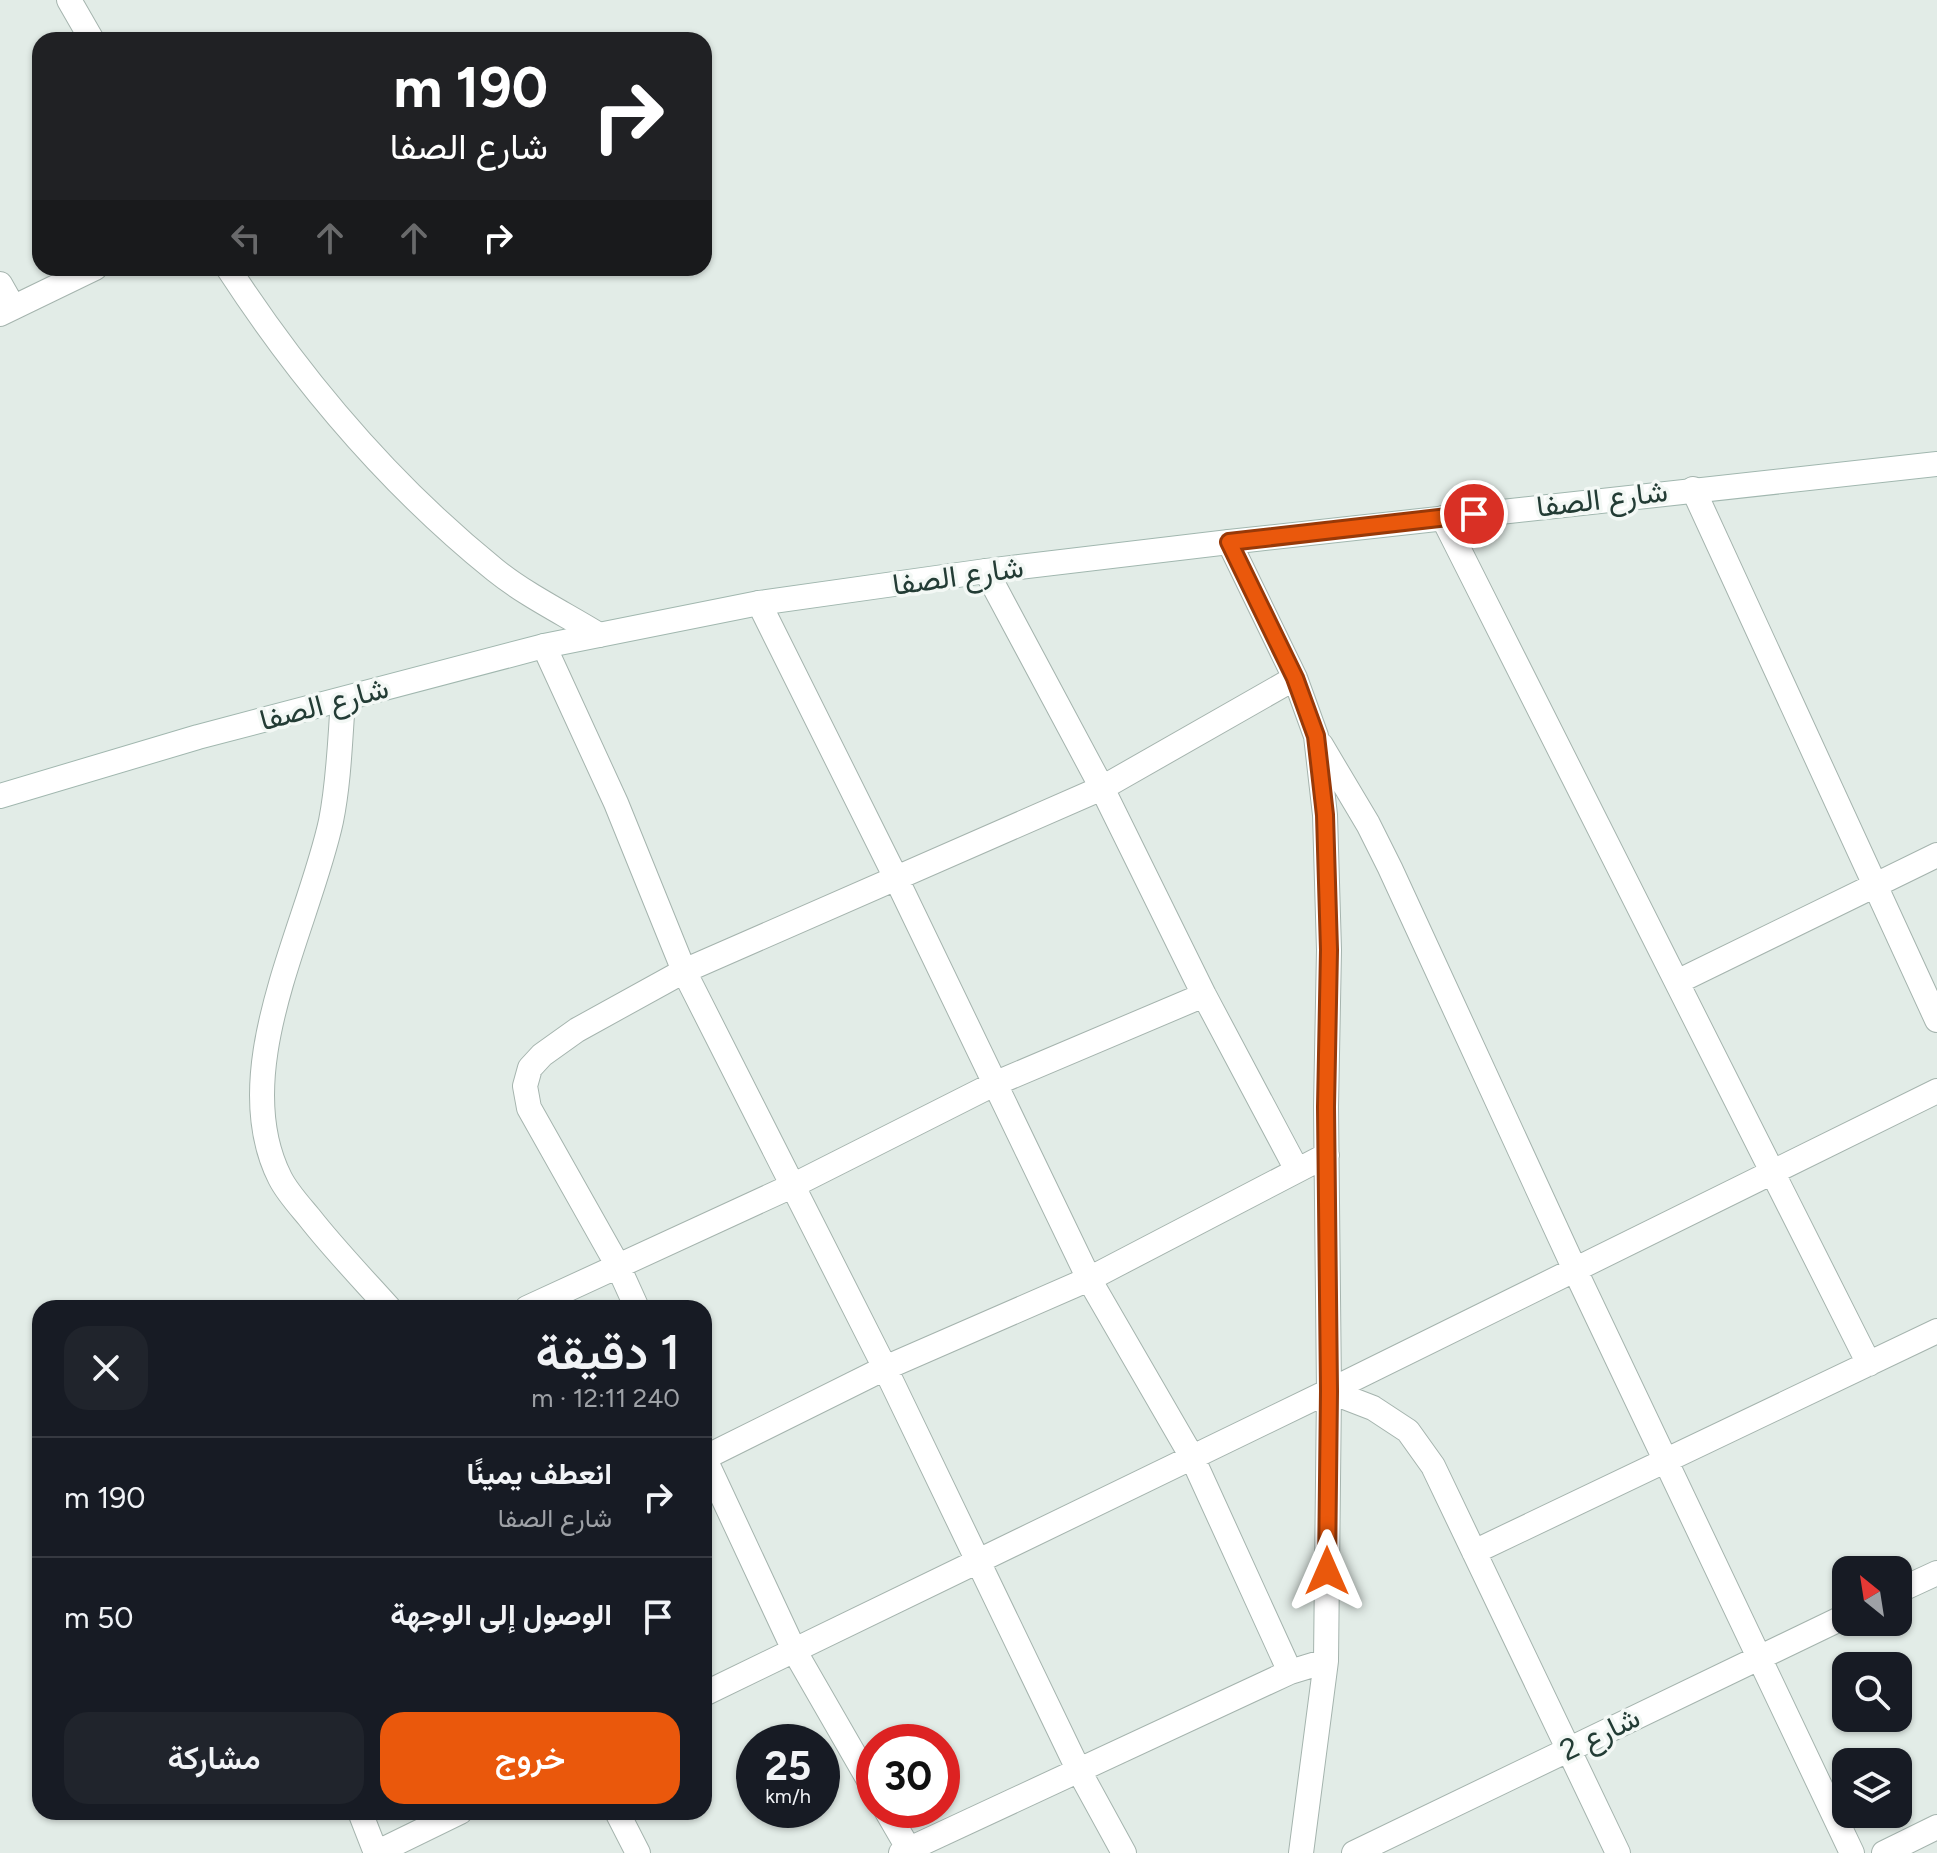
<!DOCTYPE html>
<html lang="ar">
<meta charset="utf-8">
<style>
:root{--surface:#171b24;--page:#20242c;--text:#f1f3f6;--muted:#9ea1a6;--line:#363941;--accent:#ea580c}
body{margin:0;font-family:Figtree,Vazirmatn,sans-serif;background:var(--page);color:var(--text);direction:rtl;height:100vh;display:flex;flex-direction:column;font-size:30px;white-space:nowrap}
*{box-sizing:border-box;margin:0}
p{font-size:26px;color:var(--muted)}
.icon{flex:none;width:44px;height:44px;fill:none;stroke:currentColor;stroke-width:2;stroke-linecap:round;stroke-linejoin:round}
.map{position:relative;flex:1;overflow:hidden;direction:ltr}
.panel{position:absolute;left:32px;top:1300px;width:680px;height:520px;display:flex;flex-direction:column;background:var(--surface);border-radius:24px;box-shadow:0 2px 6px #0004;direction:rtl}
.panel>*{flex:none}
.banner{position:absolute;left:32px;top:32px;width:680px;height:244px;border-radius:24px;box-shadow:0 2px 6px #0004;direction:rtl;background:#202124;color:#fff;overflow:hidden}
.needle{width:52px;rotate:330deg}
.tools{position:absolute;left:1832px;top:1556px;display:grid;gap:16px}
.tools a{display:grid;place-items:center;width:80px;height:80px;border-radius:16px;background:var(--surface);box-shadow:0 2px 6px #0004;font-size:40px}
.speed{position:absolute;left:736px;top:1724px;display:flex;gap:16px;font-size:40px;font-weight:700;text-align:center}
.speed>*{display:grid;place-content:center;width:104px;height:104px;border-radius:50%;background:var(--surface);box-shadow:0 2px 6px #0004;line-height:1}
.speed small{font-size:20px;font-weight:400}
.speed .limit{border:12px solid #d22;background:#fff;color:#111}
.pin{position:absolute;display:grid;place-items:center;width:68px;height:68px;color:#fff;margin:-34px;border:4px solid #fff;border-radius:50%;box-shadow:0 2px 8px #0007}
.me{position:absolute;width:88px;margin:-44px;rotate:0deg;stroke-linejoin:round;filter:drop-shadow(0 0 6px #0008)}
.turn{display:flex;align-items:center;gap:28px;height:168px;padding:0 32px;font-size:36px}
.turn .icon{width:104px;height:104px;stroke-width:2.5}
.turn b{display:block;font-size:56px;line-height:68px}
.lanes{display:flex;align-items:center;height:76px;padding:0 32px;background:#0003;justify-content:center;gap:40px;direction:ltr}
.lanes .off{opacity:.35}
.round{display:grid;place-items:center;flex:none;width:84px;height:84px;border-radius:24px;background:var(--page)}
.headline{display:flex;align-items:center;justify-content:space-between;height:136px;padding:0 32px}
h1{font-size:48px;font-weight:600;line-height:60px}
.primary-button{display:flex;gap:16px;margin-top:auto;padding:16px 32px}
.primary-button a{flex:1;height:92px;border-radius:24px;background:var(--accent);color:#fff;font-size:32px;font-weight:600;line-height:92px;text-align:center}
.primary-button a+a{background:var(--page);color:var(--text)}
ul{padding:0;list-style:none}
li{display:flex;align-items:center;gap:24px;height:120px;padding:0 32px;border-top:2px solid var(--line)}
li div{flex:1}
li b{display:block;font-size:30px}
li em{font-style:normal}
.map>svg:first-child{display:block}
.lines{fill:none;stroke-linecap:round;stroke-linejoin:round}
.minor-casing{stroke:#a5b4ae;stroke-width:26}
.secondary-casing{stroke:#a1b7af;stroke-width:26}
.minor{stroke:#fff;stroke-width:24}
.secondary{stroke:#fff;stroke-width:24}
.route-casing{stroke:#983908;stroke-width:20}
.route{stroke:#ea580c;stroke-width:14}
.labels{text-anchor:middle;stroke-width:7;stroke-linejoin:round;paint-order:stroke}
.street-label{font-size:30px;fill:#233c35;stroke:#f3f8f5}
</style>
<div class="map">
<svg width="1937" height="1853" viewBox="0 0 1937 1853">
<rect width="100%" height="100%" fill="#e2ece7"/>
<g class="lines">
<g class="minor-casing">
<path id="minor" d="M69,0L92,40
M228,268C301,380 391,486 495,570C526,595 565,614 599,635
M0,284L13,307
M0,314L95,268
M1693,489L1937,1020
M1443,518L1869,1364
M1229,542L1295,678L1316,736L1325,815L1329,950L1326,1107L1329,1391L1326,1661L1301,1853
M986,571L1102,788L1204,995L1297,1170
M759,603L896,878L1089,1279L1192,1457L1290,1672
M544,646L616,803L684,971L885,1368L1078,1769L1124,1853
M343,700C340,740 339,781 331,821C308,928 226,1071 280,1178C287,1192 299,1205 309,1217C334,1249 362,1278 389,1308
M1321,745L1368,824L1390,868L1575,1270L1852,1853
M1677,982L1937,855
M527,1308L792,1186L994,1084L1204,995
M637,1308L618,1266L529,1108L525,1086L530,1068L542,1055L577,1030L684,971L1102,788L1295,678
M1329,1391L1373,1408L1408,1431L1433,1466L1618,1853
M704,1457L794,1650L874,1789
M704,1458L885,1368L1089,1279L1327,1155
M1474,1552L1937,1331
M1898,1591L1937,1573
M704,1694L1329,1391L1937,1091
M886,1810L911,1853
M360,1812L376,1853
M617,1812L638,1853
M376,1853L460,1812
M901,1853L1290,1672L1326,1661
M1354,1853L1846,1616
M1884,1853L1937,1827"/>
</g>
<g class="secondary-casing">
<path id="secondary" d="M0,796L198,737L544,646L759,603L986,571L1229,542L1937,464"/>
</g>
<use href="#minor" class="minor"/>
<use href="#secondary" class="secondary"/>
</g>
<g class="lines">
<g class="route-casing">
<path id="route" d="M1327,1571L1329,1391L1326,1107L1329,950L1325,815L1316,736L1295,678L1229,542L1474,514"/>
</g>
<use href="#route" class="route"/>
</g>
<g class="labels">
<g class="street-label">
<text transform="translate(1602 499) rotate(-7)" y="10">شارع الصفا</text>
<text transform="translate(958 576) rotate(-8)" y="10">شارع الصفا</text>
<text transform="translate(324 704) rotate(-15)" y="10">شارع الصفا</text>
<text transform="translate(1600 1734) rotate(-26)" y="10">شارع 2</text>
</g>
</g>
</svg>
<div class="tools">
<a><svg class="needle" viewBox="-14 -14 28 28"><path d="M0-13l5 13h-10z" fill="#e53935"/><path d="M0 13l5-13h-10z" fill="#9ea1a6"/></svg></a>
<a><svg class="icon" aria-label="search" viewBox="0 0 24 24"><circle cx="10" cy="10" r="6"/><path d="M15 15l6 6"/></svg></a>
<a><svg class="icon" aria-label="layers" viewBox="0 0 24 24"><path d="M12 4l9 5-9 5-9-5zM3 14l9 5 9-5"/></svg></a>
</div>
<div class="speed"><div>25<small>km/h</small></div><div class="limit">30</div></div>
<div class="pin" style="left:1474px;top:514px;background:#d93025"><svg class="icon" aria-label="arrive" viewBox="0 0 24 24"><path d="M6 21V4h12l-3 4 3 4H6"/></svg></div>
<svg class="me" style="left:1327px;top:1571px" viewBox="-20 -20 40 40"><path d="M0-17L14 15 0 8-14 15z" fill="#ea580c" stroke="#fff" stroke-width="4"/></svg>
<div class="banner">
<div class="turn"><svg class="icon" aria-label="right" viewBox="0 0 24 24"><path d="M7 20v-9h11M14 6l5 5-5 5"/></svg><div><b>190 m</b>شارع الصفا</div></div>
<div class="lanes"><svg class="icon off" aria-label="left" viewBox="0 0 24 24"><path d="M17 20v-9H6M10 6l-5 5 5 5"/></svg><svg class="icon off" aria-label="ahead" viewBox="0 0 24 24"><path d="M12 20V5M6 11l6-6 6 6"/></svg><svg class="icon off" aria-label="ahead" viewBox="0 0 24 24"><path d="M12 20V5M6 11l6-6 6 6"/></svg><svg class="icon" aria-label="right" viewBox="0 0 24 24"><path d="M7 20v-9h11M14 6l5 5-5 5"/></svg></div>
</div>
<section class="panel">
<div class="headline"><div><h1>1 دقيقة</h1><p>240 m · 12:11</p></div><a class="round"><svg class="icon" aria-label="close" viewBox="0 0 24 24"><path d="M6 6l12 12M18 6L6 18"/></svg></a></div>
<ul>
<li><svg class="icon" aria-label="right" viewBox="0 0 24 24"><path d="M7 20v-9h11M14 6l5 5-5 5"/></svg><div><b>انعطف يمينًا</b><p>شارع الصفا</p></div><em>190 m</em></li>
<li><svg class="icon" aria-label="arrive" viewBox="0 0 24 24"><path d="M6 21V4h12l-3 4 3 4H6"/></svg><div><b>الوصول إلى الوجهة</b></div><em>50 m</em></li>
</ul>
<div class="primary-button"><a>خروج</a><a>مشاركة</a></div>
</section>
</div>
